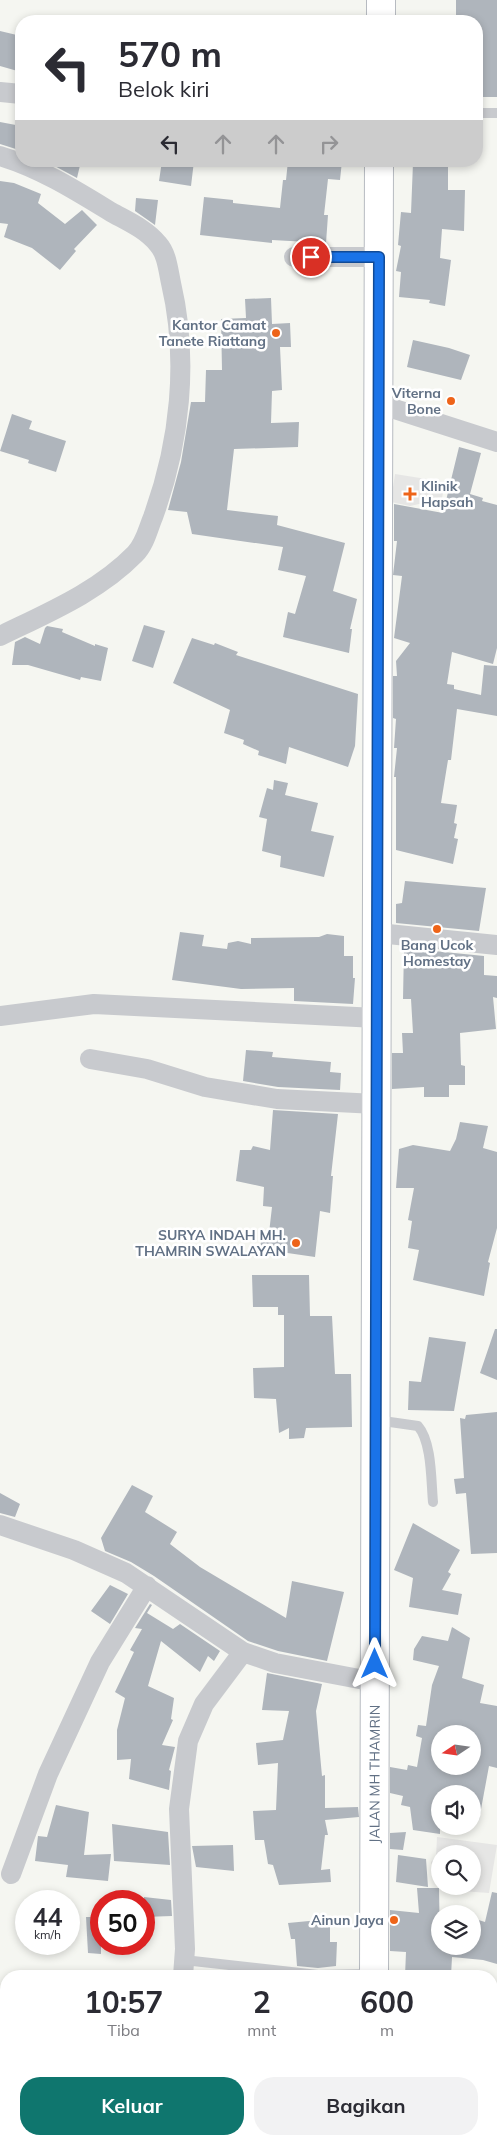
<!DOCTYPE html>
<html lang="id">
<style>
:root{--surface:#fff;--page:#f2f2f3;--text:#2b2b33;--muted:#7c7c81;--accent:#0f766e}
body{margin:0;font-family:Mulish,sans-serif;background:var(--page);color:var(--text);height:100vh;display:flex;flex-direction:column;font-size:19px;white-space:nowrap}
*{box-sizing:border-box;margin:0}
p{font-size:16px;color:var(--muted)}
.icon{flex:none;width:28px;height:28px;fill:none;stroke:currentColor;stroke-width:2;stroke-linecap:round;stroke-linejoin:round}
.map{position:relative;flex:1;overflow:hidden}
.panel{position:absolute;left:0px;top:1970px;width:498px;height:175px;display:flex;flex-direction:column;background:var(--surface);border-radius:20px 20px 0 0;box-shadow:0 2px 8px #0003}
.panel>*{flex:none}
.guide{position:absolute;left:15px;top:15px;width:468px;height:152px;border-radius:20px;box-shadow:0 2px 8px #0003;background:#fff;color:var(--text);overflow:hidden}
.needle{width:32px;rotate:257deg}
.fabs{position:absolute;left:431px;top:1725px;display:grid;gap:10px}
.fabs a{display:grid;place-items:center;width:50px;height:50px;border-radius:50%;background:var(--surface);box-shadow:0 2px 8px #0003;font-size:25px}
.speed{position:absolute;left:15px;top:1890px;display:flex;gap:10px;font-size:25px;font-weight:700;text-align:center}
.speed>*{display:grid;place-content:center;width:65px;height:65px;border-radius:50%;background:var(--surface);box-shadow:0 2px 8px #0003;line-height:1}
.speed small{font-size:12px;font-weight:400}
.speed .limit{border:8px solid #d22;background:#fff;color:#111}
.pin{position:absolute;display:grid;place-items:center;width:42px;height:42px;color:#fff;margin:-21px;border:2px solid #fff;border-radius:50%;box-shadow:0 1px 5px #0007}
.me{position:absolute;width:55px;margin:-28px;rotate:0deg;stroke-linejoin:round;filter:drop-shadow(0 0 4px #0008)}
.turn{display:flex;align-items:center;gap:18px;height:105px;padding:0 20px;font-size:22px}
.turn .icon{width:65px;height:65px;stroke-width:2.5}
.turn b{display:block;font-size:35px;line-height:42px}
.lanes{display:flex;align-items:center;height:48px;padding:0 20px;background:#0003;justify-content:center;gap:25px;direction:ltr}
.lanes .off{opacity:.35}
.eta{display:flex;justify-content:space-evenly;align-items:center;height:85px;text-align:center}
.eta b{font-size:30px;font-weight:700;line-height:35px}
.button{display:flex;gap:10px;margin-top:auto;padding:10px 20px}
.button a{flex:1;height:58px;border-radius:20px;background:var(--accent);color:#fff;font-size:20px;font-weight:700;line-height:58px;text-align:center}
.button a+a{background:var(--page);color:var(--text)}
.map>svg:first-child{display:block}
.built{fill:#e6e6e5}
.building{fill:#afb5bc;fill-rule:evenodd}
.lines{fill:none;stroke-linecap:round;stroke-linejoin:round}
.secondary-casing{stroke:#b7bbc1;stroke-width:30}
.lane{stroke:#c8cace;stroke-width:10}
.street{stroke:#c8cace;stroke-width:20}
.secondary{stroke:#fff;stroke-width:28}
.route-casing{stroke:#114b97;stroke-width:12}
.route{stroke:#1a73e8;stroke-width:9}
.poi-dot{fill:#ee6419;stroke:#fff;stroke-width:2}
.labels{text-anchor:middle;stroke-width:5;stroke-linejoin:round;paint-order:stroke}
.poi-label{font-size:14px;font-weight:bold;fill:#627185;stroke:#fff;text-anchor:end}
.street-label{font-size:14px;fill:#627185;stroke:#fff}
</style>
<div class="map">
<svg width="497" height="2145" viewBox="0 0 497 2145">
<rect width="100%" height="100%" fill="#f5f6f1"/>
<path class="built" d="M395,474L445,482L440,509L419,504L410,506L391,502Z
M437,1837L497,1845L489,1893L461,1891L462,1886H472V1854H440V1878L435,1877L431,1862L436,1857Z"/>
<path class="building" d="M456,0H497V97H476V21H456Z
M0,31L21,36V72L0,66Z
M0,122L21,126L19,150L0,144Z
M52,161H81L77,178L51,164Z
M162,161H194L191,186L159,181Z
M288,161H342L340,180L328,179L324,215H328L326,243L272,240V243L200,235L204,197L233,200V203L280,208L283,180H286Z
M413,163L448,164V190H465L464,231L442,229L440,258L451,260L445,306L429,303L430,300L399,297L401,272L396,271L401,246L398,245L401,212L411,213Z
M0,181L14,183L41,194L38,203L65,224L82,210L97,225L74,249L76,251L60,270L32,248L4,237L8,224L0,223Z
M136,198L158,200L155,225L135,211Z
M271,298L272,324L290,323L291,347H280L282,390L272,391L271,423L299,422L298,447L234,449L227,510L278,516L277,525L345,543L333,591L357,599L350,629H352L349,653L283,637L288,612L295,614L306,576L278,570L283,547L192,534L187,512L168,510L181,462L191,402H205L206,370H222L221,319L246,318L245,299Z
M413,340L449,348L470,355L461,380L407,367Z
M12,414L32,421L29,429L66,441L56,472L28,463L29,460L0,451Z
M459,447L481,453L470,494L483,498L482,501L497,505V648L493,664L452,652L447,684L454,685V689L481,695L484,665L497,666V716L457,709L451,760H448L441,803L457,805L454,823L457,824L454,838L458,839L453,864L396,850V777H394L397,748H394L396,719L393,718V676H397L396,661L410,643L394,638L402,576L393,575L397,541H394V504L443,513Z
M144,625L165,631L153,668L132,661Z
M47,626L63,629L62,632L95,646V644L108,648L101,681L81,677L80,680L28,665H12L15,642L25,637L40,644L45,628Z
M192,638L214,645L215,643L238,652L236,655L358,694L355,746L348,767L289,747L286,764L258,755L259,751L243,744L244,740L224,733L230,710L173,683Z
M274,780L288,783L285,795L318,803L311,831L334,836L324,877L280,867L281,856L262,851L267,819L259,817L267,788L273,790Z
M405,881L486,888L479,931L396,923V904L402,903Z
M180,932L204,935L202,946L227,949L228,943L238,941L251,944V938L319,937L327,934L344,936V956H353V978H355L353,1004L294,1001V988L241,989L172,980Z
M404,948L484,956V975L497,976V998L493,997L496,1029L460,1033L461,1065L465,1066V1085H449V1097H424V1087L392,1089V1053H403L402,1033H413L411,999H403Z
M246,1050L273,1052L272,1057L331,1062L330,1072L341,1073L340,1090L278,1087L243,1081Z
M273,1110L338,1114L331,1176H333L330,1213L320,1211L315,1257L260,1249L262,1234L269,1233L272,1207L263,1206L264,1187L236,1181L240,1150H251L253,1146L270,1150Z
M460,1122L488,1126L483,1148L497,1152V1228L488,1262L490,1263L484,1296L413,1280L419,1250L408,1248L412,1221L408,1220L414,1188H396L399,1149L413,1145L450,1151L456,1139Z
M252,1275H309L310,1316H332L335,1374H351L352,1427L306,1428L304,1438L289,1439V1428L279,1433L276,1399L254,1398L253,1368L284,1367V1315H278V1307H253Z
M495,1329H497V1380L480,1373Z
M429,1337L466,1342L454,1411L408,1410L409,1381L421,1382Z
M497,1412V1553L471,1554L466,1493L456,1494L454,1479L464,1478L460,1418L465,1419L466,1415Z
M132,1485L153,1496L145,1512L177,1532L170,1544L200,1567L286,1618L292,1581L344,1592L327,1661L278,1651L248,1641L154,1576L131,1562L105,1551L101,1538Z
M0,1493L20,1504L15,1517L0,1513Z
M413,1523L460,1550L448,1572L451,1574L442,1590L462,1594L458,1615L409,1607L413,1578L394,1570Z
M110,1585L128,1594L110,1624L91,1611Z
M150,1604L152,1605L147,1613L173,1629L180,1624L220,1651L214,1661L208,1656L200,1672L161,1641L148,1686L174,1698L171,1719L173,1720L162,1745L175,1747L169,1770L171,1771L169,1790L129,1779L131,1759L117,1760V1730L125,1698L115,1692L134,1652L130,1650L142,1629L135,1628Z
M452,1627L470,1638L462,1678L484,1685L480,1703L497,1706V1768L489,1766L479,1820L472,1819V1794H440V1834L413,1830L410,1807L401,1805L403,1796L390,1793V1767L407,1770L408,1765L417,1767L422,1738L416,1736L418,1725L426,1726L432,1685L439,1666L413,1660L414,1649L422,1636L448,1641ZM440,1734H472V1766H440Z
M267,1673L322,1684L316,1711L322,1776L325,1775V1808L358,1807L359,1817L325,1820L328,1835H325L321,1870L330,1869L331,1882L279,1885L273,1865L268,1864L264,1840H255L253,1811L276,1810L278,1763L258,1765L256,1743L283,1740L289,1711L262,1710Z
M56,1805L89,1812L84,1855L111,1854L108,1881L66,1877L68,1865L35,1861L38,1836L47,1837Z
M112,1824L168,1832L170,1865L114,1861Z
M406,1832L403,1850L390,1849V1833Z
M233,1845L234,1871L196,1867L192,1846Z
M398,1855L426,1859L428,1887L396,1882Z
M417,1888H439L440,1946H472V1918L485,1922L492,1892L497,1893V1964L483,1960L452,1957L451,1976H405L406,1952L390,1951V1910L419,1913Z
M144,1897L171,1900L172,1916L144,1917Z
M86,1917H101V1954L88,1953Z
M330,1919V1942H337L336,1966L318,1968L297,1966L295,1939H291L288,1923Z"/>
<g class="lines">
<g class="secondary-casing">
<g id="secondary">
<path d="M381,21V0"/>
<path id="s1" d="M374,1976L379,161"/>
<path d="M371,2145V2139"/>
</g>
</g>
<path class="lane" d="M476,113H497
M376,1420L418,1426C432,1442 431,1481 433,1502
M184,1960L318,1975L372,1974"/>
<path class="street" d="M0,92L21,94
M0,156C40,168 75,190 111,212C127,221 146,229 158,244C167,254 168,269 171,283C189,360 180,443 153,517C148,529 145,544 135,554C98,592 47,613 0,636
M294,257H379
M379,404L497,442
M378,933L497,945
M0,1016L94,1004L377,1018
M90,1059L147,1069L205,1087L277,1099L376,1104
M0,1525L74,1550L126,1573L243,1652
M11,1874L48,1774L100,1662L147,1586
M183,1976L185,1949L179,1809L188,1741L204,1704L243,1652L275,1663L375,1682"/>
<use href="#secondary" class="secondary"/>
</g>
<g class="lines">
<g class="route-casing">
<path id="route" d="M311,257H379L375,1664"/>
</g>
<use href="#route" class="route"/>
</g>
<g class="poi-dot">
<circle cx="276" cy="333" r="5"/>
<circle cx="451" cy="401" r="5"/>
<path d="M407.5 486.5h5v5h5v5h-5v5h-5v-5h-5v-5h5z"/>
<circle cx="437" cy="929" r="5"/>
<circle cx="296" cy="1243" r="5"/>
<circle cx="394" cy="1920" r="5"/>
</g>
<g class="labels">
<g class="poi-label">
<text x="266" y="330">Kantor Camat<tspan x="266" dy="16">Tanete Riattang</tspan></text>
<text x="441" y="398">Viterna<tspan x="441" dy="16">Bone</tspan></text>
<text x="421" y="491" text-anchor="start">Klinik<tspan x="421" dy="16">Hapsah</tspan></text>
<text x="437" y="950" text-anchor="middle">Bang Ucok<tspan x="437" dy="16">Homestay</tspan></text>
<text x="286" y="1240">SURYA INDAH MH.<tspan x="286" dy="16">THAMRIN SWALAYAN</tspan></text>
<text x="384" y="1925">Ainun Jaya</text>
</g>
<g class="street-label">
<text dy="5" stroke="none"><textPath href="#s1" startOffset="202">JALAN MH THAMRIN</textPath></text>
</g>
</g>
</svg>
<div class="fabs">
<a><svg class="needle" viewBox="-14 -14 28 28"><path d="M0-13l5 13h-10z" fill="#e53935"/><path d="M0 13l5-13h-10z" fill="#7c7c81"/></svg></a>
<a><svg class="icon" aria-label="sound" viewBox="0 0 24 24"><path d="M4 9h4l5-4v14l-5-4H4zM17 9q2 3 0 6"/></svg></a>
<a><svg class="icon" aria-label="search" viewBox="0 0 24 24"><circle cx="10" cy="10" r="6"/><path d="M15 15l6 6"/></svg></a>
<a><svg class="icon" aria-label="layers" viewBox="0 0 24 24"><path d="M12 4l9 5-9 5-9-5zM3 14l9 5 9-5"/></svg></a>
</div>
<div class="speed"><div>44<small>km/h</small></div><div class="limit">50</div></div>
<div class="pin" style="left:311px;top:257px;background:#d93025"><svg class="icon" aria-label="arrive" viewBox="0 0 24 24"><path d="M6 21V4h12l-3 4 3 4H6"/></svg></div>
<svg class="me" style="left:375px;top:1664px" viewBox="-20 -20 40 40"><path d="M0-17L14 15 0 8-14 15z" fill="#1a73e8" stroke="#fff" stroke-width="4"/></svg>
<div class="guide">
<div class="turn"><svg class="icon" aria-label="left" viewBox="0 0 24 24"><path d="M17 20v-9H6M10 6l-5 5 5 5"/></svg><div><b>570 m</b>Belok kiri</div></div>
<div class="lanes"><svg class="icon" aria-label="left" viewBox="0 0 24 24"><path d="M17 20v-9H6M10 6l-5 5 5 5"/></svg><svg class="icon off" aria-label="ahead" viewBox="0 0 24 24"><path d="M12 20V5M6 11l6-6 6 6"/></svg><svg class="icon off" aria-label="ahead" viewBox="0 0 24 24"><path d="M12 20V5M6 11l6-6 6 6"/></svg><svg class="icon off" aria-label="right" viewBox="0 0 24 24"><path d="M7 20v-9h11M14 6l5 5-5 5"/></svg></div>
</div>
<section class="panel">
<div class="eta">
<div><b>10:57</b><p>Tiba</p></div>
<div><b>2</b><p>mnt</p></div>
<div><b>600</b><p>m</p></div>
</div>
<div class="button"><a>Keluar</a><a>Bagikan</a></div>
</section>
</div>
